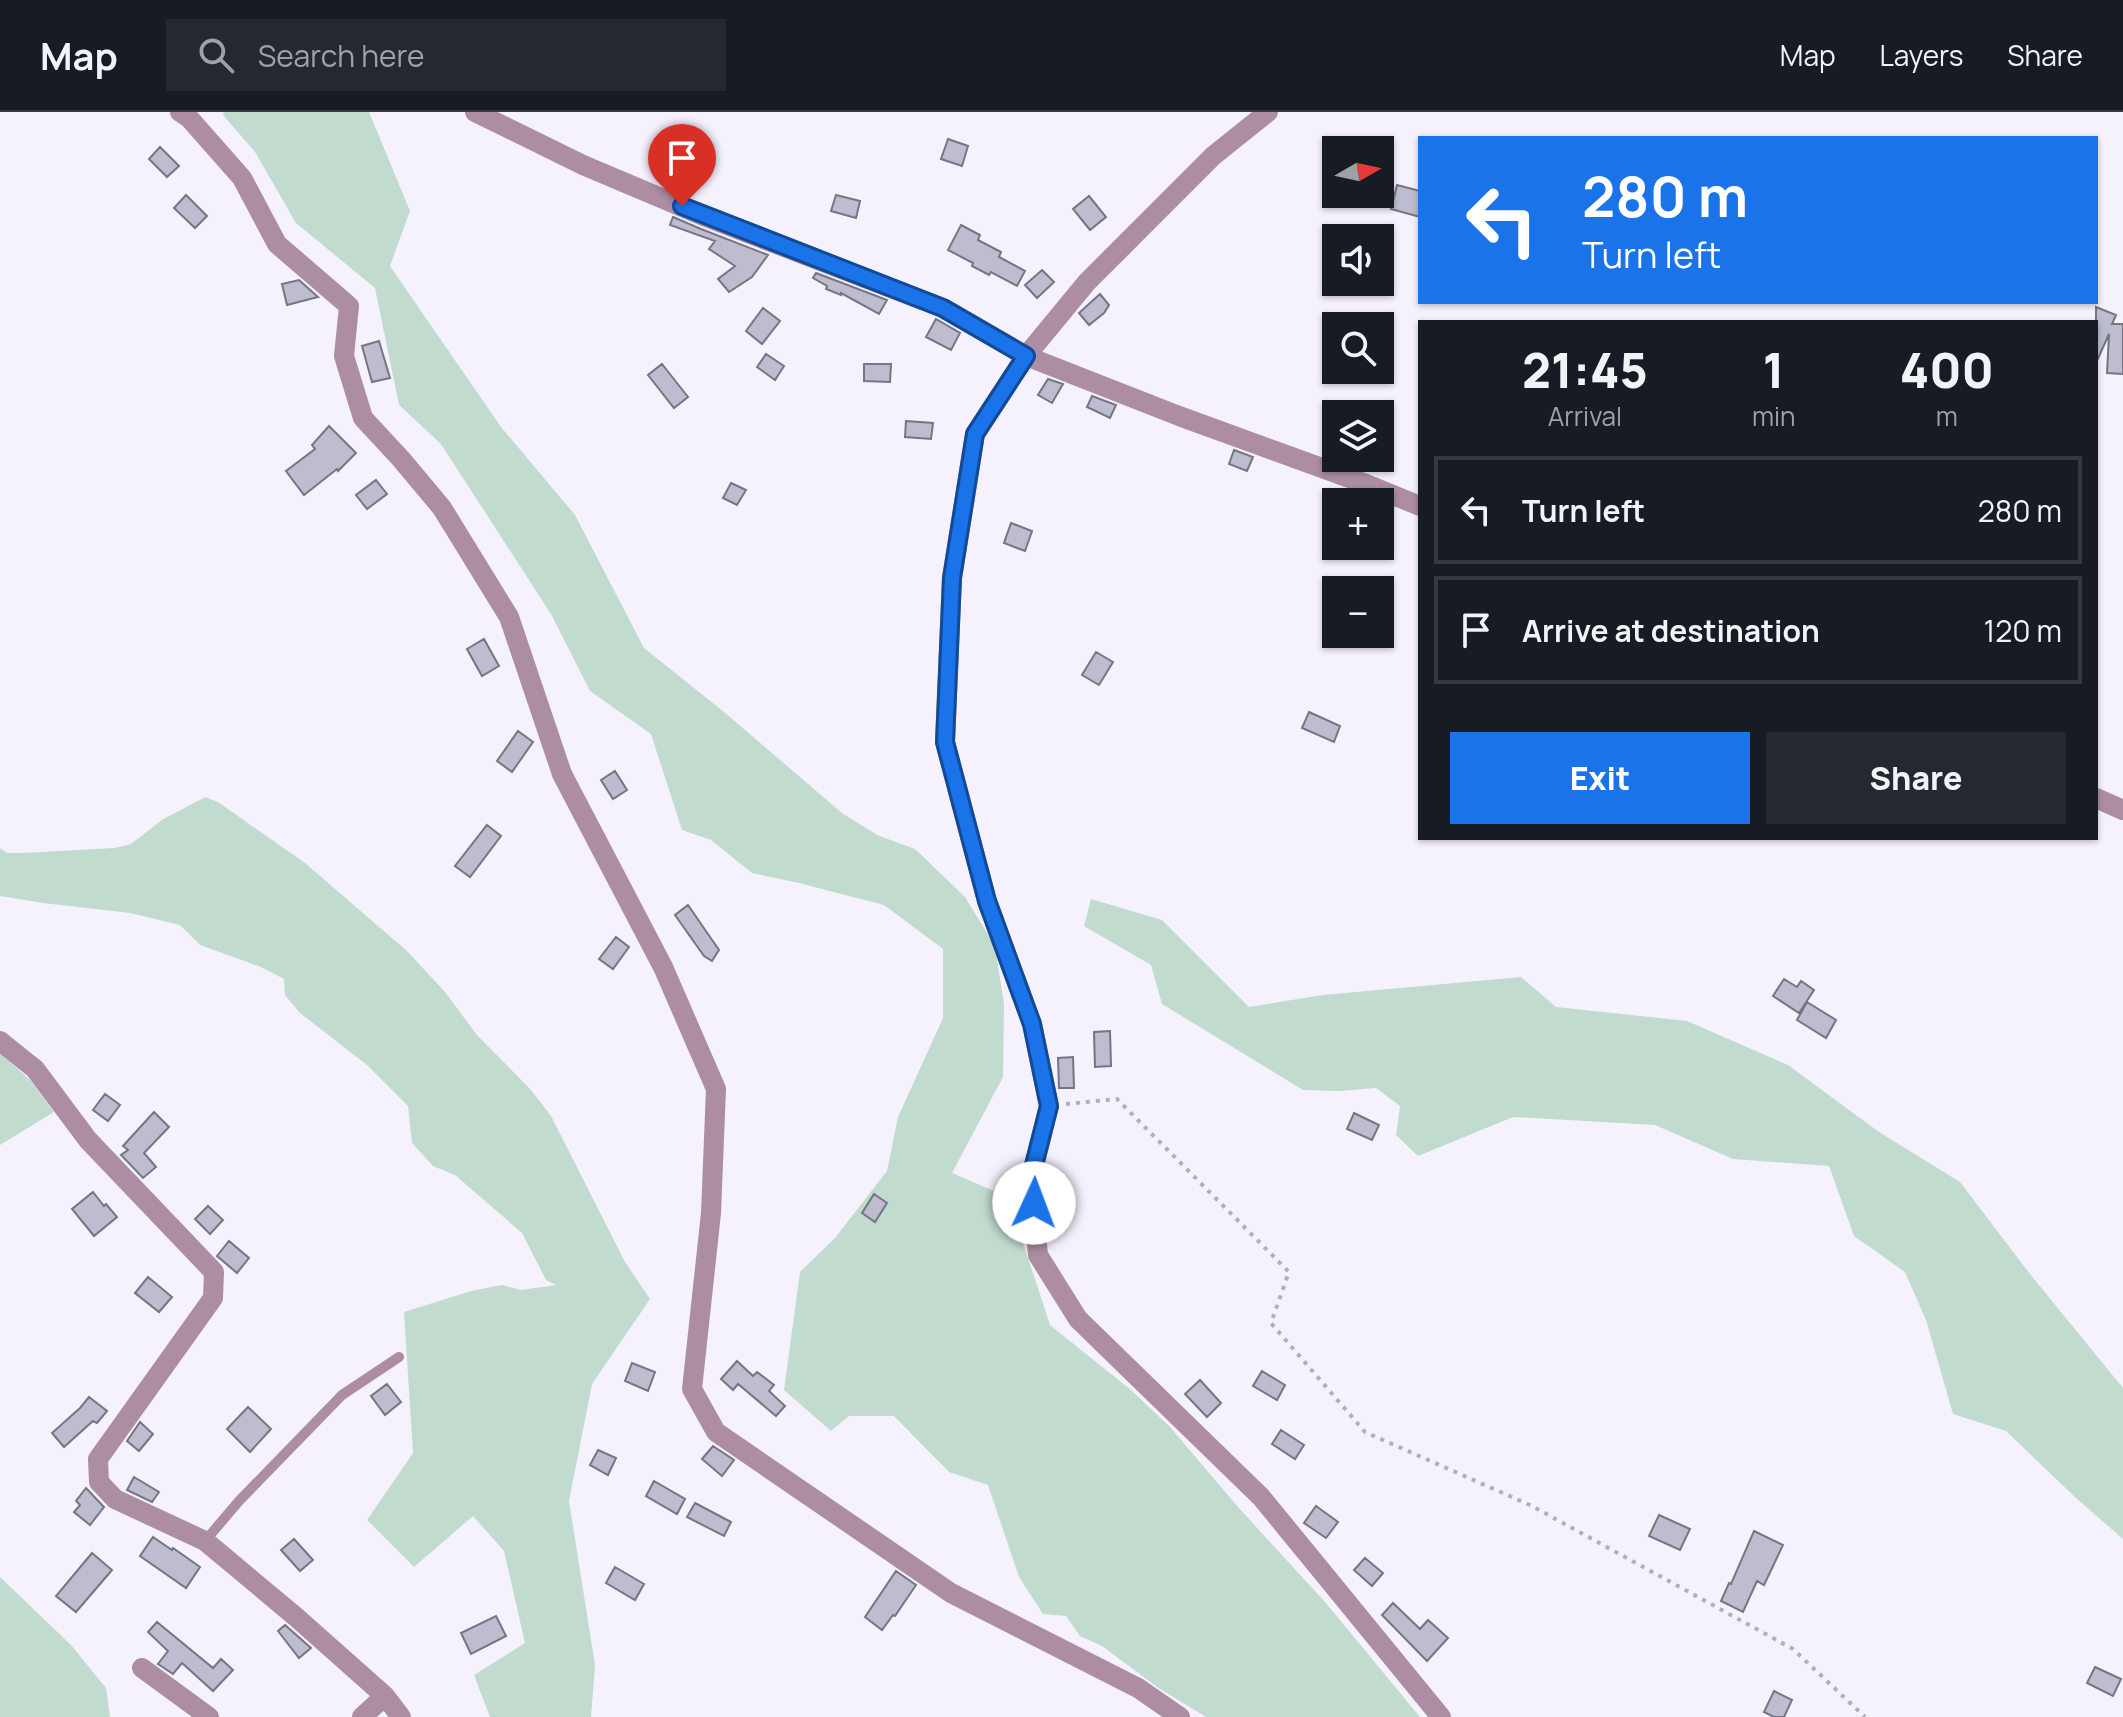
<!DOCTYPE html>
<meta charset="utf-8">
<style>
:root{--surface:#171b24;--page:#242831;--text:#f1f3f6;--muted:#9ea1a6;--line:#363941;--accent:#1a73e8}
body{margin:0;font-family:Manrope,sans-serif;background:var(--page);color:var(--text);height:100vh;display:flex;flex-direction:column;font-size:30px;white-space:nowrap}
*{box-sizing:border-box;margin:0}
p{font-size:26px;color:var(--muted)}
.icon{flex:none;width:44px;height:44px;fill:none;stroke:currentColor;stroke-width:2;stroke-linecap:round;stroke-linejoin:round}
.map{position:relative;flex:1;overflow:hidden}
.details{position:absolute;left:1418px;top:208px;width:680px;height:520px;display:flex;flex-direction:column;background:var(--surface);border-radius:0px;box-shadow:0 2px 6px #0004}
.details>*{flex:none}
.top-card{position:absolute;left:1418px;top:24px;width:680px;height:168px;border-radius:0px;box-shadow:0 2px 6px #0004;background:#1a73e8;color:#fff;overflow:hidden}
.needle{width:52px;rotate:81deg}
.tools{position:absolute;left:1322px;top:24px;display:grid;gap:16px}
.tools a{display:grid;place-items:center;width:72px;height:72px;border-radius:0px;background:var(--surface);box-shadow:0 2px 6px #0004;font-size:40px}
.pin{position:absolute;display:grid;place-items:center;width:68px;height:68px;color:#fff;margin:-82px -34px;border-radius:50% 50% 50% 0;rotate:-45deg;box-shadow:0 0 8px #0007}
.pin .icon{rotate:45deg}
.me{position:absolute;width:88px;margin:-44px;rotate:2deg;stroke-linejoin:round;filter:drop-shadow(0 0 6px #0008)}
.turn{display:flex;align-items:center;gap:28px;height:168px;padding:0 32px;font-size:36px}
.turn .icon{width:104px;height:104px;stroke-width:2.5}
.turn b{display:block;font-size:56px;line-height:68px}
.eta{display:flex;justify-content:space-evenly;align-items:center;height:136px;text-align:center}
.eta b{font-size:48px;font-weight:800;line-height:56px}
.action{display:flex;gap:16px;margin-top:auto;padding:16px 32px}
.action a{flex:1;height:92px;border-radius:0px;background:var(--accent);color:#fff;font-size:32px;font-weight:800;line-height:92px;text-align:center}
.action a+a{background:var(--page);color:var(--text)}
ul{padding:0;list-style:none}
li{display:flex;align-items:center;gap:24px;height:108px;margin:0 16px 12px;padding:0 16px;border:4px solid var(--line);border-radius:0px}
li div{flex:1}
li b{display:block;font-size:30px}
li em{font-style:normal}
header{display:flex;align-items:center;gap:48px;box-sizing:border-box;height:112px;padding:0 40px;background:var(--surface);border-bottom:2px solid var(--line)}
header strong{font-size:38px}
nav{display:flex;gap:44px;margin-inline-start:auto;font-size:28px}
.search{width:560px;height:72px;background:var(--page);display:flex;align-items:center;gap:20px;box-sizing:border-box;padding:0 28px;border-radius:0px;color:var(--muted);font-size:30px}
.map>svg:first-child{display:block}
.green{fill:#c1dbce}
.building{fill:#bdbdcf;stroke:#747585;stroke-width:2}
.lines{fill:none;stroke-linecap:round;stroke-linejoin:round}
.path{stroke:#b2afb9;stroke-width:4;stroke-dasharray:4 6;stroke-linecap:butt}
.service{stroke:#ac8da1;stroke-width:10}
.minor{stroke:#ac8da1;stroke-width:20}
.route-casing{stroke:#114b97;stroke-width:20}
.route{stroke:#1a73e8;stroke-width:14}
</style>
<header>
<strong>Map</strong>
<div class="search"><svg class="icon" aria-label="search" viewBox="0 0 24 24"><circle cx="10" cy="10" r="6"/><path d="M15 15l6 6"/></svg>Search here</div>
<nav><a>Map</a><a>Layers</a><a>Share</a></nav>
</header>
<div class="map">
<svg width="2123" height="1605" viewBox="0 0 2123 1605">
<rect width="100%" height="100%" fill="#f5f2fd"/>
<path class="green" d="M224,0H369L410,99L390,154L501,315L575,403L644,536L724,600L842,701L877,723L915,737L965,785L995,834L1004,892L1003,965L952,1061L1008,1085L1050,1213L1131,1278L1170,1315L1238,1395L1325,1490L1420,1605H1206L1160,1577L1102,1534L1080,1524L1066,1504L1043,1502L1019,1465L988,1373L949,1360L894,1304H849L831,1319L784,1278L800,1160L835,1126L887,1059L898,1005L943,906V837L884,793L799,771L752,761L711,728L682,718L651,622L590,579L551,502L441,332L399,293L375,176L296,111L255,40L223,3Z
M205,685L218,690L305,751L407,839L445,880L477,923L531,978L551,1004L625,1150L650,1187L592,1272L569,1389L595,1553L591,1605H490L474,1563L525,1531L504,1439L473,1404L414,1455L367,1408L413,1341L404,1200L471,1179L502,1173L521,1178L556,1173L546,1168L522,1121L455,1063L433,1054L412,1031L408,994L367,953L300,901L285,883L284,867L261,855L200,833L180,813L130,801L43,791L0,784V736L7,741H23L115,736L131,732L162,708Z
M1091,787L1162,808L1249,895L1323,883L1521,865L1556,895L1687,909L1788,953L1879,1020L1960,1070L2030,1162L2123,1276V1427L2076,1386L2006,1319L1953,1302L1926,1208L1905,1160L1854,1124L1829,1054L1733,1047L1655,1013L1513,1005L1418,1044L1396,1023L1400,994L1376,976L1339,979L1303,978L1162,892L1151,853L1084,814Z
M0,941L31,969L54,1000L0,1033Z
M0,1465L71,1533L106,1576L110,1605H0Z"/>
<path class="building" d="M948,27L968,34L962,54L941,47Z
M160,35L179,54L167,65L149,47Z
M1397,73L1420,79V105L1391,97Z
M186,83L207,104L195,116L174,96Z
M836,83L860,89L856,106L831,99Z
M1089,84L1106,105L1090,118L1073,97Z
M673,105L701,117L768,143L752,165L729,180L718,167L735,154L709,137L715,129L670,113Z
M961,113L980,123L978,128L1001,140L999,145L1025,159L1017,174L991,160L989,163L972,154L973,151L948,138Z
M1042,158L1054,170L1037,186L1025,173Z
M816,161L887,188L879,202L841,181V183L826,177L827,174L813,166Z
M299,168L318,185L287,193L282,172Z
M1100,182L1109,193L1104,201L1089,213L1079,201Z
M2096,195L2116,203L2112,212H2123V262L2107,261L2109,222L2096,251Z
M763,196L780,209L762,232L746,219Z
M936,207L960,221L951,238L926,225Z
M379,229L390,266L372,270L362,234Z
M766,242L784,254L775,268L757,255Z
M662,252L688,285L674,296L648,263Z
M864,252H891L890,270L864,269Z
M1048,267L1063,272L1052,291L1038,283Z
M1092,284L1116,293L1110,306L1087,295Z
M906,309L933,311L931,327L905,325Z
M329,314L356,341L338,359L337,357L304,383L286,359L315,337L312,333Z
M1234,338L1253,345L1247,359L1229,352Z
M376,368L387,382L367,397L356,383Z
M731,371L746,378L737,393L723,386Z
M1011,411L1032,419L1025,439L1004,431Z
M484,527L499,554L482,564L467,537Z
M1096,540L1113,550L1099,573L1082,563Z
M1309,600L1340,614L1334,630L1302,616Z
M518,619L533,630L512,660L497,649Z
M615,659L627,678L613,687L601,668Z
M487,713L501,724L470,765L455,754Z
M688,793L719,838L712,849L704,844L675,803Z
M616,825L629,835L613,857L599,847Z
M1784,867L1797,875L1801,869L1814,878L1799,901L1773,884Z
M1807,890L1836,908L1826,926L1797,908Z
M1110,919L1111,954L1095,955L1094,920Z
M1073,945L1074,976H1059L1058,946Z
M105,982L120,993L108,1009L93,998Z
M154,1000L169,1015L144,1041L156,1055L143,1066L121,1043L128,1038L123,1034Z
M1354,1001L1379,1013L1372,1028L1347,1017Z
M93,1080L104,1094L106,1092L117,1105L94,1124L72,1097Z
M874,1082L887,1091L875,1110L862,1101Z
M208,1094L223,1108L210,1122L195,1107Z
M229,1129L249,1146L237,1161L217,1144Z
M148,1165L172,1185L159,1200L135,1181Z
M737,1249L753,1264L757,1260L774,1273L769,1279L785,1294L776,1304L738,1272L733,1278L721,1267Z
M632,1251L655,1260L648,1279L625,1269Z
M1262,1259L1285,1273L1277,1288L1253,1274Z
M1200,1268L1221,1291L1207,1305L1185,1282Z
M387,1272L401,1290L385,1303L371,1284Z
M89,1285L107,1299L97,1311L93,1309L64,1335L52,1321L80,1296Z
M248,1295L271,1317L250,1340L227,1317Z
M140,1310L153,1322L139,1339L127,1329Z
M1281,1318L1304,1333L1295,1347L1272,1332Z
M713,1334L734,1348L722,1364L702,1347Z
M598,1338L616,1346L608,1363L590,1353Z
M134,1365L159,1380L152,1390L127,1378Z
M654,1369L685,1387L677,1402L646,1384Z
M86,1376L104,1395L90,1413L74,1400L80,1393L76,1389Z
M695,1391L731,1410L724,1424L687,1405Z
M1316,1394L1338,1410L1326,1426L1304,1411Z
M1659,1403L1690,1417L1680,1438L1649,1424Z
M1754,1419L1783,1433L1764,1473L1757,1469L1743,1500L1721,1489L1729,1471L1731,1472Z
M153,1425L172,1438L173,1436L200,1455L186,1476L140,1444Z
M294,1427L313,1448L300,1459L281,1438Z
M92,1441L112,1458L76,1500L56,1484Z
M1365,1446L1383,1461L1372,1474L1354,1458Z
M615,1455L644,1472L635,1488L606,1471Z
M896,1459L916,1473L895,1504L893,1503L882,1518L865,1505Z
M1393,1491L1420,1517L1428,1508L1448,1526L1427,1549L1382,1503Z
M496,1504L506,1524L471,1542L461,1521Z
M157,1510L213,1556L221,1547L233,1558L213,1579L182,1551L173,1562L158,1552L168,1539L148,1520Z
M285,1513L311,1536L299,1546L278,1519Z
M2095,1555L2121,1567L2113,1584L2087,1571Z
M1774,1579L1792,1588L1784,1605H1774L1764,1600Z"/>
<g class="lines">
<path class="path" d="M1066,992L1117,987L1289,1160L1271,1211L1365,1320L1530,1393L1793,1537L1865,1605"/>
<path class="service" d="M205,1429L239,1389L342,1283L399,1245"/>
<path class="minor" d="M180,0L189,6L242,66L277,132L349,194L344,244L363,306L401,347L442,396L509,505L562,662L663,855L716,977L711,1101L692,1277L716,1320L951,1481L1138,1576L1180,1605
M475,0L583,53L706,105L943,196L1026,244L1179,304L1366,372L1420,394
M1268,0L1213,44L1087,170L1026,244L975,322L952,466L945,630L987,789L1032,912L1049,994L1031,1065L1038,1143L1078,1207L1261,1385L1441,1605
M2096,686L2123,698
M0,929L35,957L88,1028L214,1160L213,1186L98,1347L99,1370L115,1387L205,1429L296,1505L385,1584L401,1605
M142,1556L209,1605
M362,1605L385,1584"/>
</g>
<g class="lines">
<g class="route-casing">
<path id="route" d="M682,94L943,196L1026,244L975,322L952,466L945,630L987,789L1032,912L1049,994L1031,1065L1034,1091"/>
</g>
<use href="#route" class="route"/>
</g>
</svg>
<div class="tools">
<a><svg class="needle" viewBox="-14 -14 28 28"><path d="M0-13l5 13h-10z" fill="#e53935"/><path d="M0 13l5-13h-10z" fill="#9ea1a6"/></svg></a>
<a><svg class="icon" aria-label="sound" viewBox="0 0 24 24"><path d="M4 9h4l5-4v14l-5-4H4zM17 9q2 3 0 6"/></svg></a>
<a><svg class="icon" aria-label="search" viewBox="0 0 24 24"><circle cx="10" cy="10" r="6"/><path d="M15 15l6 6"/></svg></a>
<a><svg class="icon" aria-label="layers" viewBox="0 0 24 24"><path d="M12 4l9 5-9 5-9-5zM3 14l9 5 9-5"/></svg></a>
<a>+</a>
<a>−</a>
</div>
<div class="pin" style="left:682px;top:94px;background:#d93025"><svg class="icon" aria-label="arrive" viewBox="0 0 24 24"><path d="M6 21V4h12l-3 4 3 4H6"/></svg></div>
<svg class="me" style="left:1034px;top:1091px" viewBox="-20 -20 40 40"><circle r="19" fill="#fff"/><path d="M0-13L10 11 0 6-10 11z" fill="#1a73e8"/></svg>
<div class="top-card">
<div class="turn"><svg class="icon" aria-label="left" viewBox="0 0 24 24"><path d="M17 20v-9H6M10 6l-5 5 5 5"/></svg><div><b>280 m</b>Turn left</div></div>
</div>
<section class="details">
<div class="eta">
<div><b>21:45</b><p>Arrival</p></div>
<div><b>1</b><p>min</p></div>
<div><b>400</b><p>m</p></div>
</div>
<ul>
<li><svg class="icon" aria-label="left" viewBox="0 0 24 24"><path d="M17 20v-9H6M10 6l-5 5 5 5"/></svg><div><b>Turn left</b></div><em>280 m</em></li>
<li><svg class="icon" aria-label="arrive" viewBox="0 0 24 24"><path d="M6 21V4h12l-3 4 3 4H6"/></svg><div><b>Arrive at destination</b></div><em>120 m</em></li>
</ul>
<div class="action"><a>Exit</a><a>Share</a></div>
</section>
</div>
